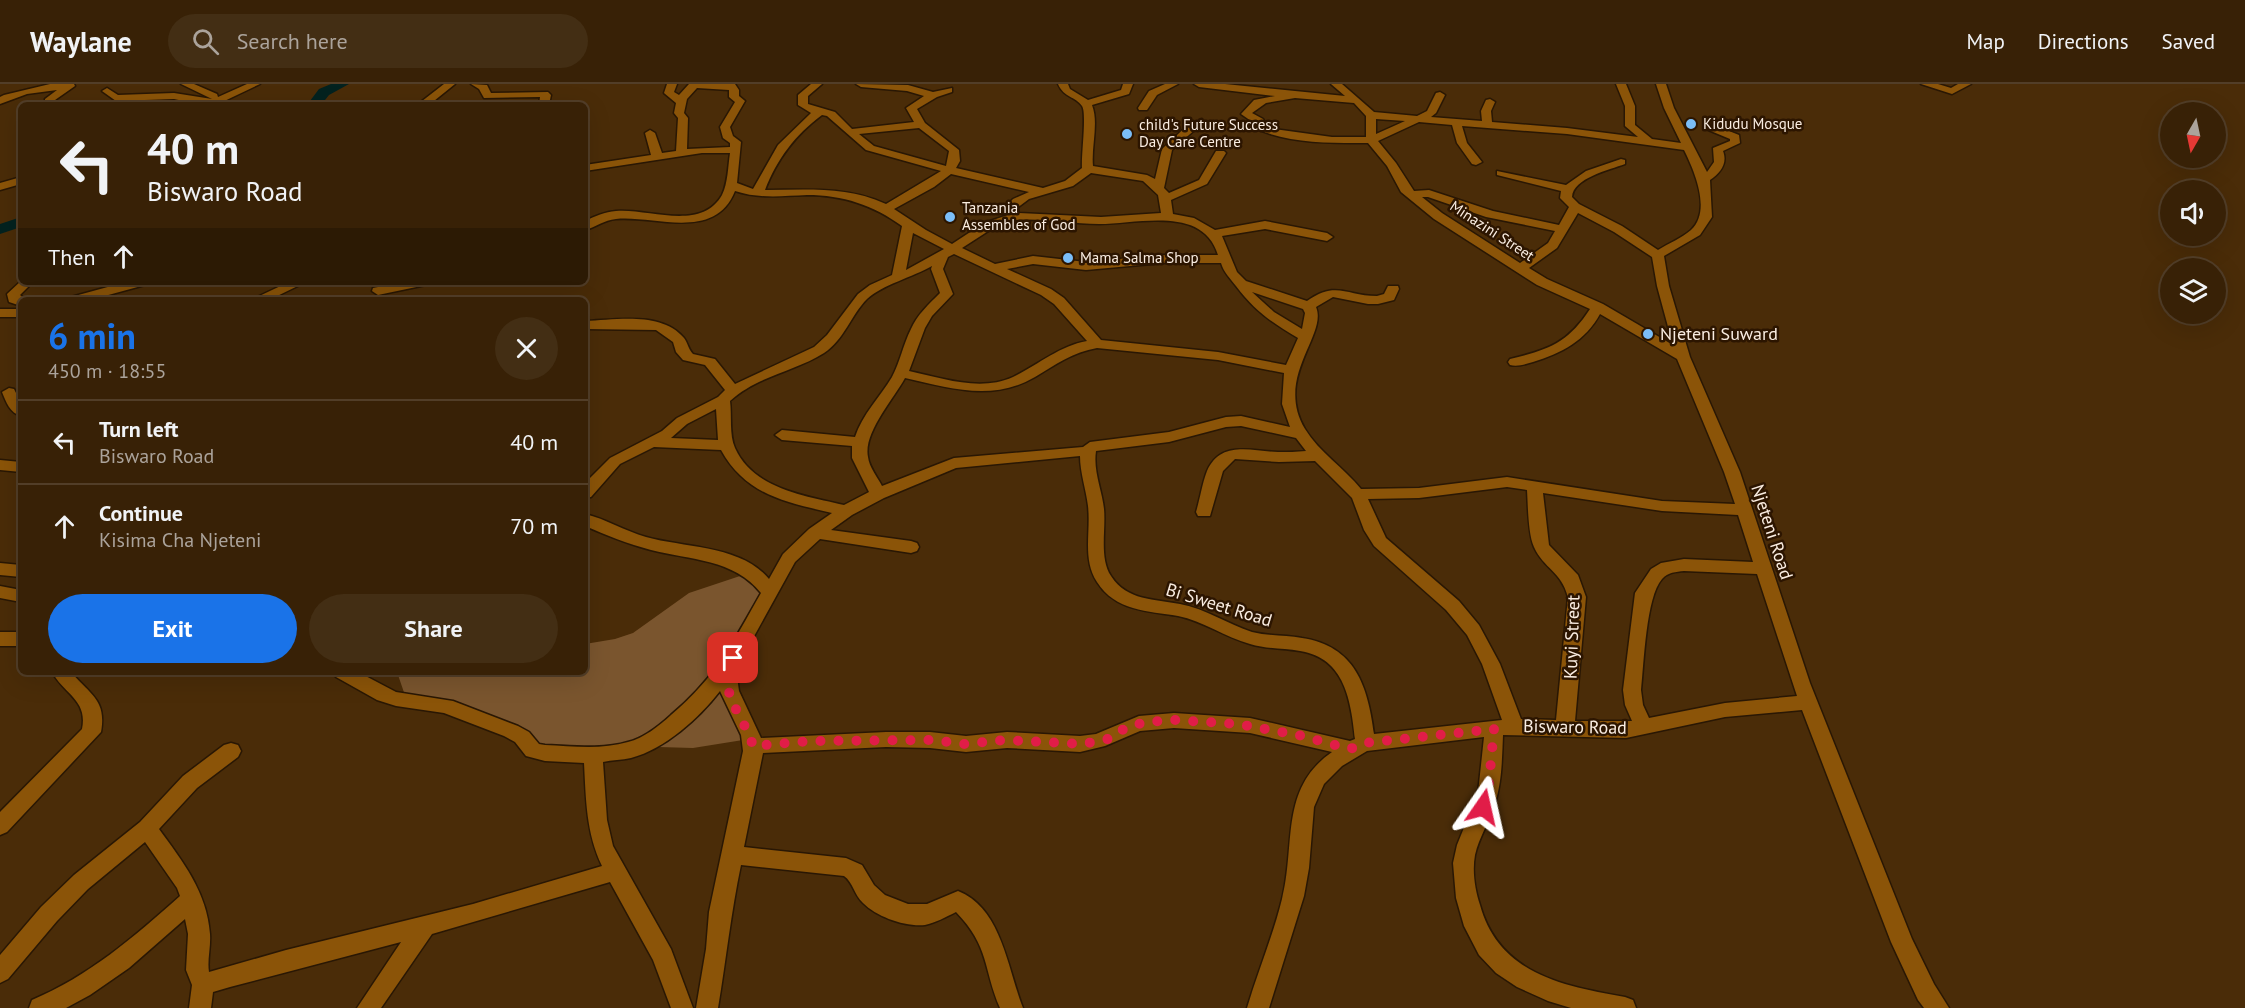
<!DOCTYPE html>
<meta charset="utf-8">
<style>
:root{--surface:#382106;--page:#432e14;--text:#f1f3f6;--muted:#aba39b;--line:#523e28;--accent:#1a73e8}
body{margin:0;font-family:"PT Sans",sans-serif;background:var(--page);color:var(--text);height:100vh;display:flex;flex-direction:column;font-size:22px;white-space:nowrap}
*{box-sizing:border-box;margin:0}
p{font-size:20px;color:var(--muted)}
.icon{flex:none;width:33px;height:33px;fill:none;stroke:currentColor;stroke-width:2;stroke-linecap:round;stroke-linejoin:round}
.map{position:relative;flex:1;overflow:hidden}
.sheet{position:absolute;left:18px;top:213px;width:570px;height:378px;display:flex;flex-direction:column;background:var(--surface);border-radius:9px;box-shadow:0 6px 24px #0002,0 0 0 2px var(--line)}
.sheet>*{flex:none}
.guide{position:absolute;left:18px;top:18px;width:570px;height:183px;border-radius:9px;box-shadow:0 6px 24px #0002,0 0 0 2px var(--line);background:#382106;color:var(--text);overflow:hidden}
.needle{width:39px;rotate:189deg}
.buttons{position:absolute;left:2160px;top:18px;display:grid;gap:12px}
.buttons a{display:grid;place-items:center;width:66px;height:66px;border-radius:50%;background:var(--surface);box-shadow:0 6px 24px #0002,0 0 0 2px var(--line);font-size:30px}
.pin{position:absolute;display:grid;place-items:center;width:51px;height:51px;color:#fff;margin:-26px;border-radius:12px;box-shadow:0 3px 9px #0006}
.me{position:absolute;width:66px;margin:-33px;rotate:11deg;stroke-linejoin:round;filter:drop-shadow(0 0 4px #0008)}
.turn{display:flex;align-items:center;gap:21px;height:126px;padding:0 30px;font-size:27px}
.turn .icon{width:78px;height:78px;stroke-width:2.5}
.turn b{display:block;font-size:42px;line-height:51px}
.then{display:flex;align-items:center;height:57px;padding:0 30px;background:#0003;gap:12px;font-size:22px}
.round{display:grid;place-items:center;flex:none;width:63px;height:63px;border-radius:32px;background:var(--page)}
.overview{display:flex;align-items:center;justify-content:space-between;height:102px;padding:0 30px}
h1{font-size:36px;font-weight:700;line-height:45px;color:var(--accent)}
.cta{display:flex;gap:12px;margin-top:auto;padding:12px 30px}
.cta a{flex:1;height:69px;border-radius:36px;background:var(--accent);color:#fff;font-size:24px;font-weight:700;line-height:69px;text-align:center}
.cta a+a{background:var(--page);color:var(--text)}
ul{padding:0;list-style:none}
li{display:flex;align-items:center;gap:18px;height:84px;padding:0 30px;border-top:2px solid var(--line)}
li div{flex:1}
li b{display:block;font-size:22px}
li em{font-style:normal}
header{display:flex;align-items:center;gap:36px;box-sizing:border-box;height:84px;padding:0 30px;background:var(--surface);border-bottom:2px solid var(--line)}
header strong{font-size:28px}
nav{display:flex;gap:33px;margin-inline-start:auto;font-size:21px}
.search{width:420px;height:54px;background:var(--page);display:flex;align-items:center;gap:15px;box-sizing:border-box;padding:0 21px;border-radius:33px;color:var(--muted);font-size:22px}
.map>svg:first-child{display:block}
.green{fill:#7a552e}
.lines{fill:none;stroke-linecap:round;stroke-linejoin:round}
.river{fill:#03221f;fill-rule:evenodd}
.minor-casing{stroke:#291704;stroke-width:3}
.minor{fill:#8b5408;fill-rule:evenodd}
.route{stroke:#e11d48;stroke-width:10;stroke-dasharray:0 18}
.poi-dot{fill:#7bbef8;stroke:#2c1500;stroke-width:2}
.labels{text-anchor:middle;stroke-width:5;stroke-linejoin:round;paint-order:stroke}
.far-poi-label{font-size:15px;fill:#faede1;stroke:#2c1500;text-anchor:start}
.far-street-label{font-size:15px;fill:#faede1;stroke:#2c1500}
.poi-label{font-size:18px;fill:#faede1;stroke:#2c1500;text-anchor:start}
.street-label{font-size:18px;fill:#faede1;stroke:#2c1500}
</style>
<header>
<strong>Waylane</strong>
<div class="search"><svg class="icon" aria-label="search" viewBox="0 0 24 24"><circle cx="10" cy="10" r="6"/><path d="M15 15l6 6"/></svg>Search here</div>
<nav><a>Map</a><a>Directions</a><a>Saved</a></nav>
</header>
<div class="map">
<svg width="2245" height="924" viewBox="0 0 2245 924">
<rect width="100%" height="100%" fill="#4a2c08"/>
<path class="green" d="M743,491L766,508L730,570L743,656L693,664L624,662L538,664L471,635L408,620L398,591L415,588H585V560L615,555L633,549L689,509Z"/>
<g class="lines">
<path class="river" d="M331,0H349L329,11L321,21H307L319,5Z
M21,133V143L0,150V140Z"/>
<g class="minor-casing">
<path id="minor" d="M50,0H74L75,2L55,16V21H45V15L57,6L27,10L0,20V13L4,11Z
M181,0H194L217,10L218,13L247,0H260L216,21H202L174,15L116,17L102,7L107,4L118,11L174,9L212,15Z
M444,0H455L429,21H417Z
M471,0L487,1L491,9L548,8L551,11L549,21H539L540,13L484,14L479,5Z
M667,0H677L674,8L679,11L689,0H735L739,6V12L745,17L730,43L733,52L741,58L737,99L753,105L778,61L811,29L798,21V11L811,0H822L808,12V20L835,28L852,45L914,38L906,24L924,12L907,7L861,3L856,0L908,1L933,8L952,4V8L937,13L917,25L925,39L959,66L960,77L956,84L1043,104L1065,97L1082,84C1081,71 1087,29 1082,22C1075,12 1064,14 1058,0H1068L1070,5L1088,16L1121,6L1123,0H1133L1129,10L1092,21C1099,39 1091,63 1093,82L1147,91L1155,95L1162,65L1190,39H1198V43L1172,66L1164,104L1169,109L1199,96L1216,67H1224L1226,69L1207,100L1171,116L1173,130L1194,134L1215,146L1265,137L1327,149L1333,153L1327,157L1265,145L1222,152L1237,188L1246,197L1307,217C1336,196 1347,212 1377,212L1384,210L1388,202H1398L1399,205L1394,216L1378,220H1368L1333,213L1316,223C1328,251 1274,293 1305,345C1319,368 1344,384 1361,405L1419,404L1507,393L1662,417L1735,420L1724,388L1677,275L1600,230C1585,257 1562,269 1533,278C1525,280 1518,283 1510,281L1508,278L1510,275C1548,266 1568,259 1590,225L1537,201L1434,135L1401,108L1387,82L1368,59C1333,59 1290,60 1257,45L1254,39L1241,30L1254,16L1275,12L1199,3L1194,0H1225L1345,12L1331,0H1342L1374,28L1417,32L1427,27L1436,9L1440,8L1445,11L1436,29L1431,33L1482,37L1481,27L1486,16L1490,15L1495,18L1491,27L1492,38L1567,44L1638,53L1625,42V22L1616,0H1626L1635,22V41L1652,55L1681,59L1664,24L1656,0H1666L1674,24L1707,88L1714,78L1713,64L1730,57V55L1706,45V41H1714L1739,51L1740,59L1723,67C1728,80 1720,89 1710,96L1712,133L1700,151L1664,172L1669,202L1690,273L1740,388L1810,599L1912,855L1934,900L1949,924H1924L1918,916L1891,858L1802,626L1725,633L1626,654L1503,651C1502,674 1502,698 1495,719C1490,737 1479,753 1475,771C1472,787 1475,806 1480,821C1499,890 1563,902 1625,913L1633,916L1636,924H1571L1548,917L1517,903L1496,889L1479,871L1464,842L1456,814L1453,779L1457,761L1478,709L1484,653L1367,667L1342,682L1324,700L1314,723L1309,784L1304,812L1269,924H1247C1258,887 1273,852 1282,815C1296,760 1279,705 1332,668L1250,649L1174,644L1140,647L1105,662L1080,668L1007,664L966,668L930,664L886,663L763,669L744,763L846,774L862,781L874,801L885,811L908,820H927L958,807C1002,824 1008,887 1023,924H1000C983,885 990,863 956,828C946,833 935,839 925,841C905,843 877,833 863,819C854,811 853,798 844,792L741,781C731,828 726,876 718,924H696L706,865L709,828L743,667L741,651L720,607C699,634 665,665 631,674C622,676 612,676 603,678L607,736L613,762L671,865L693,924H671L653,876L610,798L432,850L381,924H357L401,858L230,903L213,908L211,924H189L192,901L186,886L188,850L185,835L129,884L90,911L66,924H29L32,916C89,892 134,853 180,812L177,804L145,758L88,805L57,837L8,895L0,899V871L41,823L74,791L140,738L183,692L224,661L231,659L238,661L241,667L238,673L197,704L159,745C183,778 207,808 210,850C211,863 207,876 209,888L286,866L473,820L602,782C586,749 586,715 584,679L545,677L526,672L515,658L504,652L444,629L396,622L377,616L336,593L333,588H358L396,608L453,617L518,642L529,648L539,660L545,661C572,662 601,666 628,658C644,654 659,642 671,631C716,593 732,560 761,509C734,475 690,476 651,466C628,460 606,451 585,442V430C606,435 625,447 646,453C685,464 741,461 769,495L783,470L809,445L832,429C785,418 746,411 721,366L654,363L620,380L591,413L585,414V399L610,374L662,347L677,334L718,313L725,306L705,281L683,276L676,268L673,258L656,246L585,245V237C616,236 661,227 684,254C688,259 688,265 693,270L715,275L735,300L814,263L827,251L858,210L870,201L892,191L902,142C873,121 843,111 807,111C782,112 759,115 735,107C715,158 654,131 616,135C604,136 596,143 585,146V137C595,132 605,128 616,127C648,124 701,148 722,111C728,99 728,82 730,69H702L585,87V81L651,71L645,49L650,46L655,49L662,69L676,67L678,34L674,29L676,19L664,9ZM697,4L729,6V13L735,18L720,43L723,54L730,59V63L687,65L688,34L684,29L687,15ZM1295,14L1354,19L1366,32V53H1332L1274,45L1266,41L1263,35L1252,29L1266,19ZM822,31L827,32L866,66L941,87L886,120C846,102 807,106 765,106C777,75 795,51 822,31ZM1376,35L1405,37L1376,50ZM1419,38L1452,41L1457,59L1472,80L1476,81L1482,78L1467,59L1462,42L1567,50L1684,66C1694,86 1712,127 1691,146C1682,154 1669,159 1658,166L1622,142L1579,120L1572,113C1573,94 1609,86 1625,80V76L1621,75L1586,87L1566,101L1497,87V91L1561,107L1560,114L1569,123L1559,141L1493,127L1429,106L1414,107L1396,79L1378,57ZM919,44L949,67L946,82L874,62L859,50ZM1091,89L1143,97L1158,111L1161,129L1101,133L1019,129L1017,124L1029,115L1073,102ZM951,90L1029,108L1013,115L1005,124L1008,131L984,139L952,160L926,146L894,125L934,103ZM1422,113H1428L1486,133L1555,147L1548,159L1520,179L1442,129ZM1578,129L1614,148L1652,173L1657,202L1673,261L1603,220L1547,195L1529,184L1557,164ZM1016,136C1044,134 1071,140 1099,140C1138,140 1203,121 1218,171H1163L1086,178L1033,172L995,180L962,164L993,144ZM913,149L944,165L906,186ZM954,170L1041,211L1054,220L1087,257C1059,262 1038,281 1013,293C980,308 942,294 909,287L925,244L932,232L953,210L943,185L948,173ZM1163,179H1221C1224,189 1230,194 1236,202C1256,228 1270,237 1298,254L1286,281L1218,268L1101,256L1064,214L1051,205L1007,185L1033,180L1086,186ZM932,182L931,185L940,209C929,220 917,231 911,245C903,261 900,278 892,293C880,313 862,331 855,353L782,346L775,351L782,356L852,362V374L869,408L844,421C806,412 753,405 735,364C729,351 732,331 730,317C757,292 794,288 824,269C844,256 851,231 867,215C882,201 913,193 932,182ZM1252,208L1303,225L1305,229L1302,245L1274,228ZM1097,264L1218,276L1284,289L1282,320L1290,343L1241,332L1226,333L1169,348L1090,358L1083,363L954,374L882,402C878,394 869,383 868,373C863,349 893,316 905,294C950,304 992,318 1035,293C1055,281 1073,268 1097,264ZM716,325L718,356L671,354L687,340ZM1241,342L1296,354L1306,367C1297,368 1287,368 1278,368C1251,367 1221,356 1207,387C1202,400 1200,415 1196,428L1198,432H1210L1223,387L1235,375L1279,378L1315,377L1352,414L1364,446L1374,462L1446,526L1467,551L1482,580L1502,636L1374,650C1368,602 1355,562 1302,554C1286,551 1268,552 1252,548C1228,540 1206,525 1180,520C1155,515 1127,517 1111,492C1099,474 1106,446 1104,425C1102,406 1093,387 1096,367L1169,358L1226,343ZM1080,372C1080,389 1086,405 1088,422C1091,448 1082,475 1097,498C1115,527 1148,527 1178,532C1203,537 1225,553 1250,560C1266,565 1283,564 1300,567C1345,574 1351,617 1355,655L1350,657L1250,634L1174,629L1139,632L1096,650L1080,652L1007,648L966,652L930,648H886L761,654L739,607L736,585L795,478L820,455L911,469L917,467L919,463L917,459L911,457L831,446L852,431L884,414L956,384ZM1507,403L1527,406C1528,422 1528,450 1534,463C1544,485 1561,487 1568,513L1556,636L1521,635L1500,580L1479,541L1459,517L1386,454L1368,415L1419,414ZM1543,409L1662,427L1738,431L1753,478L1684,475L1661,479L1651,485L1635,509L1623,606L1625,621L1632,637H1575L1586,513L1578,491L1549,461ZM1684,487L1757,490L1797,612L1725,619L1649,634L1643,621L1641,606C1644,579 1646,513 1662,495C1668,488 1676,488 1684,487Z
M1165,0H1178L1157,11L1147,26H1139L1138,24L1149,7Z
M1921,0H1938L1951,4L1958,0H1971L1952,10Z
M21,93V100L0,106V99Z
M21,197L33,198L20,211L26,216H21V222L9,218L7,210Z
M126,198H146L145,201L90,216H69L71,213Z
M289,198H306L269,216H251Z
M403,198H427L426,201L378,211L372,207L373,204Z
M0,225H21V233H0Z
M9,304L14,305L21,319V332C10,329 6,318 2,308Z
M0,376L21,378V388L0,386Z
M0,479L21,481V493L0,491Z
M0,502L21,506V518L0,514Z
M0,548H21V562H0Z
M52,588H71C89,610 107,615 101,648L7,748L0,751V728L82,645C88,616 64,610 52,588Z"/>
</g>
<use href="#minor" class="minor"/>
</g>
<g class="lines">
<path class="route" d="M733,574C715,607 744,631 753,662L812,657L931,656L965,660L1005,656L1083,660L1108,655L1127,643L1146,638L1174,636L1238,640L1298,651L1350,665L1365,659L1494,645L1488,709L1483,723"/>
</g>
<g class="poi-dot">
<circle cx="1691" cy="40" r="6"/>
<circle cx="1127" cy="50" r="6"/>
<circle cx="950" cy="133" r="6"/>
<circle cx="1068" cy="174" r="6"/>
<circle cx="1648" cy="250" r="6"/>
</g>
<g class="labels">
<g class="far-poi-label">
<text x="1703" y="45">Kidudu Mosque</text>
<text x="1139" y="46">child's Future Success<tspan x="1139" dy="17">Day Care Centre</tspan></text>
<text x="962" y="129">Tanzania<tspan x="962" dy="17">Assembles of God</tspan></text>
<text x="1080" y="179">Mama Salma Shop</text>
</g>
<g class="far-street-label">
<text transform="translate(1492 147) rotate(33)" y="5">Minazini Street</text>
</g>
<g class="poi-label">
<text x="1660" y="256">Njeteni Suward</text>
</g>
<g class="street-label">
<text transform="translate(1772 448) rotate(72)" y="6">Njeteni Road</text>
<text transform="translate(1219 521) rotate(17)" y="6">Bi Sweet Road</text>
<text transform="translate(1572 553) rotate(-88)" y="6">Kuyi Street</text>
<text transform="translate(1575 643) rotate(1)" y="6">Biswaro Road</text>
</g>
</g>
</svg>
<div class="buttons">
<a><svg class="needle" viewBox="-14 -14 28 28"><path d="M0-13l5 13h-10z" fill="#e53935"/><path d="M0 13l5-13h-10z" fill="#aba39b"/></svg></a>
<a><svg class="icon" aria-label="sound" viewBox="0 0 24 24"><path d="M4 9h4l5-4v14l-5-4H4zM17 9q2 3 0 6"/></svg></a>
<a><svg class="icon" aria-label="layers" viewBox="0 0 24 24"><path d="M12 4l9 5-9 5-9-5zM3 14l9 5 9-5"/></svg></a>
</div>
<div class="pin" style="left:733px;top:574px;background:#d93025"><svg class="icon" aria-label="arrive" viewBox="0 0 24 24"><path d="M6 21V4h12l-3 4 3 4H6"/></svg></div>
<svg class="me" style="left:1483px;top:723px" viewBox="-20 -20 40 40"><path d="M0-17L14 15 0 8-14 15z" fill="#e11d48" stroke="#fff" stroke-width="4"/></svg>
<div class="guide">
<div class="turn"><svg class="icon" aria-label="left" viewBox="0 0 24 24"><path d="M17 20v-9H6M10 6l-5 5 5 5"/></svg><div><b>40 m</b>Biswaro Road</div></div>
<div class="then">Then<svg class="icon" aria-label="ahead" viewBox="0 0 24 24"><path d="M12 20V5M6 11l6-6 6 6"/></svg></div>
</div>
<section class="sheet">
<div class="overview"><div><h1>6 min</h1><p>450 m · 18:55</p></div><a class="round"><svg class="icon" aria-label="close" viewBox="0 0 24 24"><path d="M6 6l12 12M18 6L6 18"/></svg></a></div>
<ul>
<li><svg class="icon" aria-label="left" viewBox="0 0 24 24"><path d="M17 20v-9H6M10 6l-5 5 5 5"/></svg><div><b>Turn left</b><p>Biswaro Road</p></div><em>40 m</em></li>
<li><svg class="icon" aria-label="ahead" viewBox="0 0 24 24"><path d="M12 20V5M6 11l6-6 6 6"/></svg><div><b>Continue</b><p>Kisima Cha Njeteni</p></div><em>70 m</em></li>
</ul>
<div class="cta"><a>Exit</a><a>Share</a></div>
</section>
</div>
